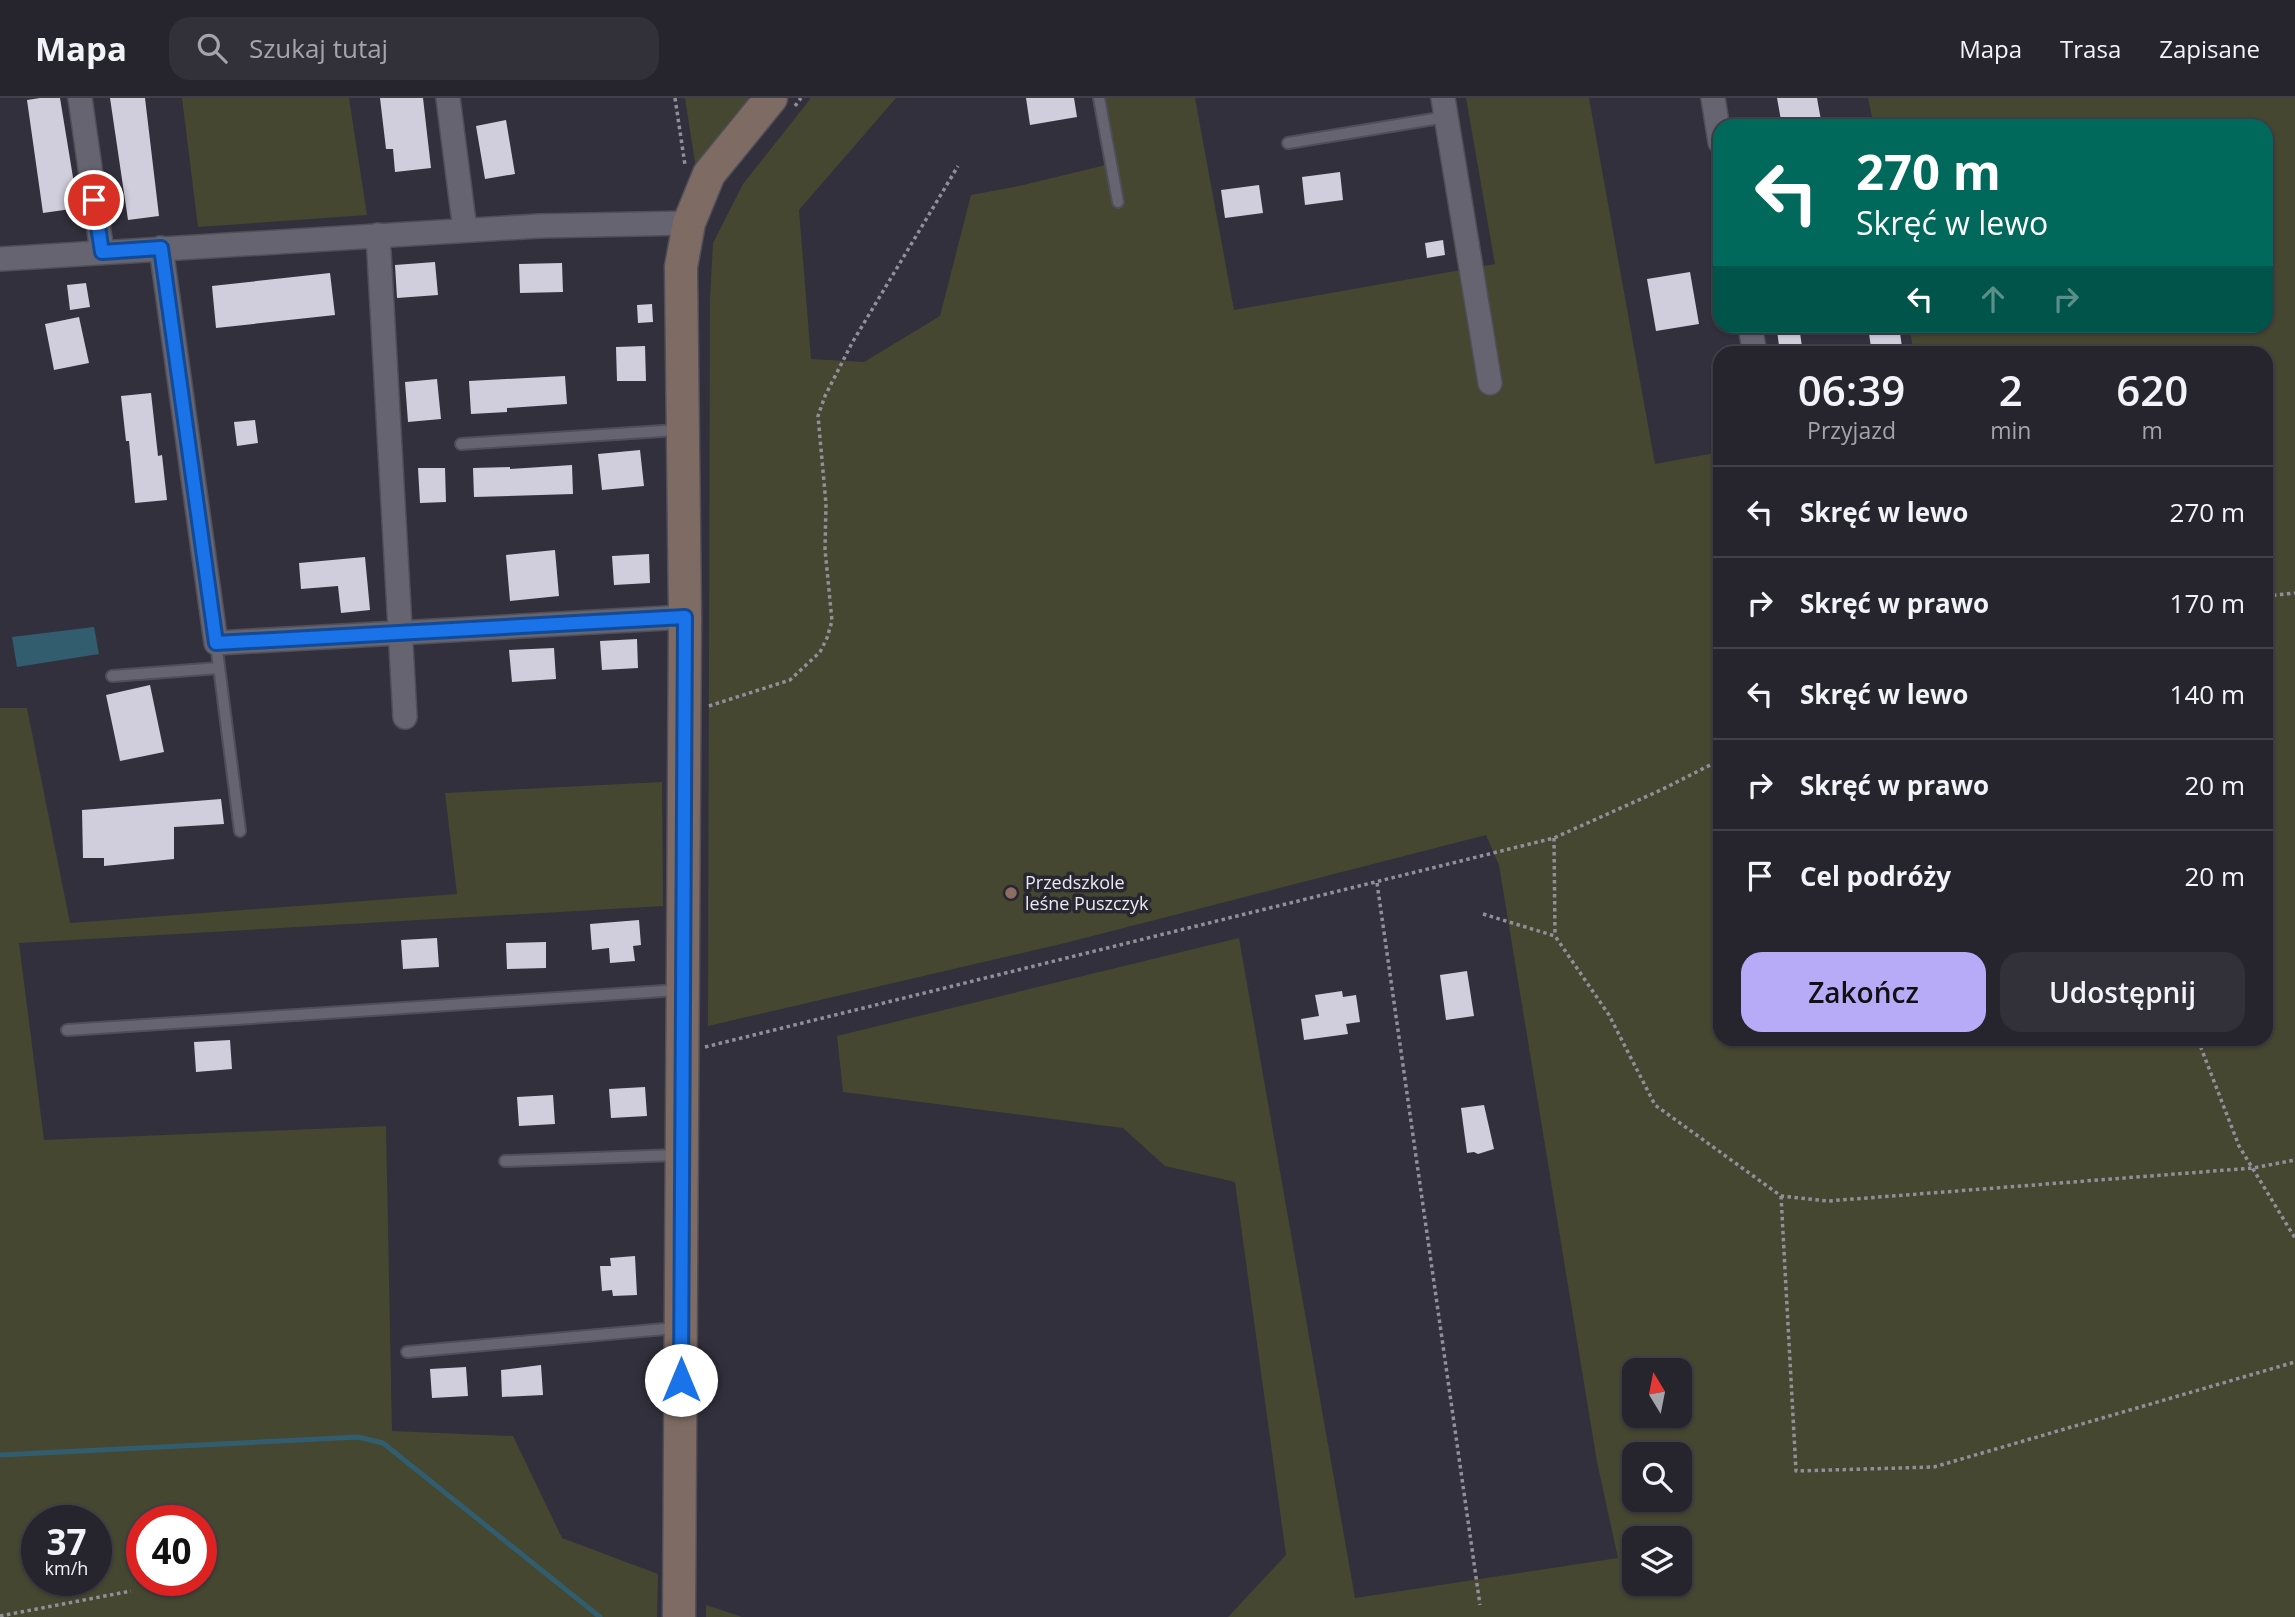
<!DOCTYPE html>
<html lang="pl">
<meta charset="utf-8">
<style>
:root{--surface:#26242d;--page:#323039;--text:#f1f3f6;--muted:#a4a4aa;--line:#424149;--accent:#b7abf8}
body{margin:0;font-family:"Open Sans",sans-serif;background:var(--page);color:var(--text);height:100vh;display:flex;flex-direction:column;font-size:26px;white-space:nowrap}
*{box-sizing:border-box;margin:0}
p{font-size:23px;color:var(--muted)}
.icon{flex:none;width:38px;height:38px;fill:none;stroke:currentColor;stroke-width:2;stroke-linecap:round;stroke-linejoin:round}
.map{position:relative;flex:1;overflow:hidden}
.side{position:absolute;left:1713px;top:248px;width:560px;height:700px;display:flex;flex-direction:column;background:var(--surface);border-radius:21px;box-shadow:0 2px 5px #0004,0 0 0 2px var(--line)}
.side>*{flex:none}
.top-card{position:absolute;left:1713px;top:21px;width:560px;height:214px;border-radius:21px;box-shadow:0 2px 5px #0004,0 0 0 2px var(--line);background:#00695c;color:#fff;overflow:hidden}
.needle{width:46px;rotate:350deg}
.buttons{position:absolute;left:1622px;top:1260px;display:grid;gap:14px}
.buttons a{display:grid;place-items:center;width:70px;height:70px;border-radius:14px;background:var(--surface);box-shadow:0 2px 5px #0004,0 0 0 2px var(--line);font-size:35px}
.speed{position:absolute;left:21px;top:1407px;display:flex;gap:14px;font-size:35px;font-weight:700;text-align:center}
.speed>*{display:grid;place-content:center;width:91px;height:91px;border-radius:50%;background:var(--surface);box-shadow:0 2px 5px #0004,0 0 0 2px var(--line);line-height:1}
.speed small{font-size:18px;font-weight:400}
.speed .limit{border:10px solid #d22;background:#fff;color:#111}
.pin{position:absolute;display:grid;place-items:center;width:60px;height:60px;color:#fff;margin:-30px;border:4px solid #fff;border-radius:50%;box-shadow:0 2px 7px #0007}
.me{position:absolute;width:77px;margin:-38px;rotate:0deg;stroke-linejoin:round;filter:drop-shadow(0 0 5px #0008)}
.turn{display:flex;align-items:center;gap:24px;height:147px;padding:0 28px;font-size:32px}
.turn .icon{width:91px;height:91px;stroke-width:2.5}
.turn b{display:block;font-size:49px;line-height:60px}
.lanes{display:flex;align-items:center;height:66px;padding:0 28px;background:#0003;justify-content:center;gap:35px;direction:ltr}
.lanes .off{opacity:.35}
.eta{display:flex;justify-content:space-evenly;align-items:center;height:119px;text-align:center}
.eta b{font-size:42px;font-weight:600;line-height:49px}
.primary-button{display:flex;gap:14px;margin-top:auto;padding:14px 28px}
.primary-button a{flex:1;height:80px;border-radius:21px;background:var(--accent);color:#111;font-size:28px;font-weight:600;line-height:80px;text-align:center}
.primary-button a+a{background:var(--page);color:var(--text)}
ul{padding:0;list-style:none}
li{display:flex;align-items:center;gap:21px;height:91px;padding:0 28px;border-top:2px solid var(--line)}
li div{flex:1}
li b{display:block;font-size:26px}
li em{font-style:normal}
header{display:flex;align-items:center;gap:42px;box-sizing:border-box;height:98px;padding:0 35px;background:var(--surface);border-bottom:2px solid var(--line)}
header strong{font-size:33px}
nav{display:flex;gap:38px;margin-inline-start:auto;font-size:24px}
.search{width:490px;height:63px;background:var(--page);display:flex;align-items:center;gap:18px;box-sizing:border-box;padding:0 24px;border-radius:21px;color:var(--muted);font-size:26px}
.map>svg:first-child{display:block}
.green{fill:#454730;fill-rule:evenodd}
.water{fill:#315d6f}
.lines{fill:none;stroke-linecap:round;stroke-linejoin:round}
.stream{stroke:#315d6f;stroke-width:5}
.building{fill:#d0cedc}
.lane-casing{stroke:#504e58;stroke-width:14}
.street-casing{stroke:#504e58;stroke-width:26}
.secondary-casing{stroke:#504e58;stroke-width:35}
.path{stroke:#918f99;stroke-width:3.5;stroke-dasharray:3.5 3.5;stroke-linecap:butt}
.lane{stroke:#666470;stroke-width:10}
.street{stroke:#666470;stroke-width:23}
.secondary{stroke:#7e6b64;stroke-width:32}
.route-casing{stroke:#114b97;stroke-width:18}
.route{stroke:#1a73e8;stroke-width:12}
.education-dot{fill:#8d6e63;stroke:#282631;stroke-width:2.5}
.labels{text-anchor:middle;stroke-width:7;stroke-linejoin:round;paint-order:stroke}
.poi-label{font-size:18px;fill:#ebe9f1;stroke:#282631;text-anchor:start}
</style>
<header>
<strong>Mapa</strong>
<div class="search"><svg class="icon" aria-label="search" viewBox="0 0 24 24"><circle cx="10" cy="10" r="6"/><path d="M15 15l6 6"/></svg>Szukaj tutaj</div>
<nav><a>Mapa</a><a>Trasa</a><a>Zapisane</a></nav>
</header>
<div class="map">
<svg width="2295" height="1519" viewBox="0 0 2295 1519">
<rect width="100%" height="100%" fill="#32303c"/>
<path class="green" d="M182,0H349L367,117L198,129Z
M685,0H753L696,71Z
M811,0H896L799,112L811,261L864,264L940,218L971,97L1019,88L1110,66L1099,0H1195L1234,212L1495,166L1466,0H1589L1655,366L1720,354V942H2266V256L1914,255L1909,228H2266V28H1874L1868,0H2295V1519H1228L1286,1457L1235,1084L1165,1068L1123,1030L843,994L837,938L1239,840L1355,1500L1618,1460L1597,1364L1499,767L1486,737L1065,845L708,928L710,201L713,145L743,86ZM1634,1272H1680V1318H1634ZM1634,1356H1680V1402H1634ZM1634,1440H1680V1486H1634Z
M0,610H27L70,825L457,796L445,695L662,684L663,808L19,845L44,1042L386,1028L392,1333L513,1338L562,1440L658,1476L657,1519H0ZM37,1423H96V1482H37ZM142,1423H201V1482H142Z
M706,1507L742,1519H706Z"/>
<path class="water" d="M94,529L99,556L17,569L12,539Z"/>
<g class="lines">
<path class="stream" d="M0,1357L358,1339L383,1345L600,1519"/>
</g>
<path class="building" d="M40,0H60L78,110L43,115L27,2Z
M110,0H145L159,118L128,122Z
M380,0H423L431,70L395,74L393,51H386Z
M1026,0H1074L1077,19L1030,27Z
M1777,0H1817L1822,28H1782Z
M506,22L515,76L485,81L476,28Z
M1340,74L1343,102L1305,107L1302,79Z
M1259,87L1263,115L1225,120L1221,92Z
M1443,142L1445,157L1427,160L1425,145Z
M435,164L438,197L397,200L395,167Z
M562,165L563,194L520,195L519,166Z
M1690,174L1699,226L1656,233L1647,181Z
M330,175L335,217L216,230L212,188Z
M86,185L90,209L70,212L67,187Z
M652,206L653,224L638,225L637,207Z
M79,219L89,265L54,272L45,226Z
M1799,228L1803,256H1780L1777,232Z
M1877,228H1899L1903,256H1872L1868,229Z
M645,248L646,283H617L616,249Z
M565,278L567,306L507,310V314L471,316L469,283Z
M437,281L441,321L408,324L405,284Z
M151,295L158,358L162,357L167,402L135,405L129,343H126L121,298Z
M255,322L258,345L237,348L234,324Z
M640,352L644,388L602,392L598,356Z
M572,367L573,396L474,399L473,370L510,369V371Z
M418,370H445L446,404L420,405Z
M555,452L559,498L510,503L506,457Z
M649,456L650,485L614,487L612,458Z
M365,459L370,512L341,515L338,488L301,491L299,465Z
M637,541L638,570L602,572L600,543Z
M554,550L556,581L512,584L509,552Z
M150,587L164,654L120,663L106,597Z
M221,701L224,726L174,729V761L104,768V760H83L82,712Z
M639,822L641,847L633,848L635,863L610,865L609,850L592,852L590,826Z
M437,840L439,869L403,871L401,842Z
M546,844V870L507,871L506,845Z
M1467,873L1474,918L1446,922L1440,877Z
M1342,893L1343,899L1356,897L1360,924L1346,926L1348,936L1304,942L1301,921L1319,918L1315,897Z
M230,942L232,971L196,974L194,944Z
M645,989L647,1018L611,1020L609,991Z
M553,997L555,1026L519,1028L517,999Z
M1484,1007L1494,1051L1478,1056L1474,1054L1467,1055L1461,1010Z
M635,1158L637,1197L613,1198L612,1192L602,1193L600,1168H611L610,1160Z
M541,1267L543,1297L502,1299L501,1272Z
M466,1269L468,1298L432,1300L430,1271Z"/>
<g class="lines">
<g class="lane-casing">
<path id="lane" d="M1099,0L1118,104
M1288,45L1446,19
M461,346L678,332
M216,545L240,733
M112,578L219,570
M67,932L679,892
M505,1063L677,1057
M407,1254L676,1230"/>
</g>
<g class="street-casing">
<path id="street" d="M80,0L102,154
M448,0L465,132
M1443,0L1490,285
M1713,0L1720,44
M378,137L405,619
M161,150L216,545L685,519
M0,161L539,128L689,125
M1750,228L1755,256"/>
</g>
<g class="secondary-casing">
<path id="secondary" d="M679,1519L685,519L681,169L689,125L709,76L771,0"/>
</g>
<path class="path" d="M675,0L685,67
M795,8L801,0
M2266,498L2295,495
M709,608L790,582L820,554L827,540L832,523L825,451L826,406L818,318L825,298L852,245L958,68
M1554,740L1555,838
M1377,785L1480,1507
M1483,816L1555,838L1609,917L1655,1007L1781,1098L1828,1103L2253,1070L2295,1062
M2198,942L2239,1048L2295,1140
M705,949L1554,740L1661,692L1720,662
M1781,1098L1796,1373L1934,1369L2295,1264
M0,1518L131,1493"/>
<use href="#lane" class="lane"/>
<use href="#street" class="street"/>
<use href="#secondary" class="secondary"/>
</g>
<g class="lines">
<g class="route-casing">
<path id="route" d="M94,102L102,154L161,150L216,545L685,519L681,1282"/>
</g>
<use href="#route" class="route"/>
</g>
<circle class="education-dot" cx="1011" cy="795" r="7"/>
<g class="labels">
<g class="poi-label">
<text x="1025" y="791">Przedszkole<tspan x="1025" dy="21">leśne Puszczyk</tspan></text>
</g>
</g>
</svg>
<div class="buttons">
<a><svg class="needle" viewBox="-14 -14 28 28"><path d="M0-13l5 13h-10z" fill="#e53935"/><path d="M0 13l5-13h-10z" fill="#a4a4aa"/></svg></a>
<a><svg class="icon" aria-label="search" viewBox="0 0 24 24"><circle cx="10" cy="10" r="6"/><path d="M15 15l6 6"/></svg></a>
<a><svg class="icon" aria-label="layers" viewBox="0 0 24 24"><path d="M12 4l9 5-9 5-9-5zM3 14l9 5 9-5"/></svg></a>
</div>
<div class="speed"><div>37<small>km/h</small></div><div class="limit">40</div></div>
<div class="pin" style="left:94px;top:102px;background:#d93025"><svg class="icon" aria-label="arrive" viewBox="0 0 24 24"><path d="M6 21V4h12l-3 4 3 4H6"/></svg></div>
<svg class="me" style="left:681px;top:1282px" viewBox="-20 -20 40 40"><circle r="19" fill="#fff"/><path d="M0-13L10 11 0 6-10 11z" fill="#1a73e8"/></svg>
<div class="top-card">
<div class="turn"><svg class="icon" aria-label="left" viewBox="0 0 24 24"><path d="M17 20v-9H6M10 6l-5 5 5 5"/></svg><div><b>270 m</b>Skręć w lewo</div></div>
<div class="lanes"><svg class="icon" aria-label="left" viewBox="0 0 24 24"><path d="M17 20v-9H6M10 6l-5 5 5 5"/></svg><svg class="icon off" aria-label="ahead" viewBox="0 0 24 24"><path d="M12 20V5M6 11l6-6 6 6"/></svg><svg class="icon off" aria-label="right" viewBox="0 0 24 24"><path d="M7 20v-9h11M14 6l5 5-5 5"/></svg></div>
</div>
<section class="side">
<div class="eta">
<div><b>06:39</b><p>Przyjazd</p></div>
<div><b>2</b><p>min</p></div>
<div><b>620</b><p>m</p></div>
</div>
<ul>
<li><svg class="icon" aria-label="left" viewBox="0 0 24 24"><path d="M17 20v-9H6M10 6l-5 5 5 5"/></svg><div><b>Skręć w lewo</b></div><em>270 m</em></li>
<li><svg class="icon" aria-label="right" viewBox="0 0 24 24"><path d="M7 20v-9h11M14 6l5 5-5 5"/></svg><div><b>Skręć w prawo</b></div><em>170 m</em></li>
<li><svg class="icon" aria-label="left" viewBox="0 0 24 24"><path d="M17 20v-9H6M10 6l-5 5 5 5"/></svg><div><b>Skręć w lewo</b></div><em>140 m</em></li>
<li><svg class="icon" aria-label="right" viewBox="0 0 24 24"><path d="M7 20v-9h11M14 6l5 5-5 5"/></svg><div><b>Skręć w prawo</b></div><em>20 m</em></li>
<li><svg class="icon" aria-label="arrive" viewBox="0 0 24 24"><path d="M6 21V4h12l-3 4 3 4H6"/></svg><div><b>Cel podróży</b></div><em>20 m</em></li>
</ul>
<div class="primary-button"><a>Zakończ</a><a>Udostępnij</a></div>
</section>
</div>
